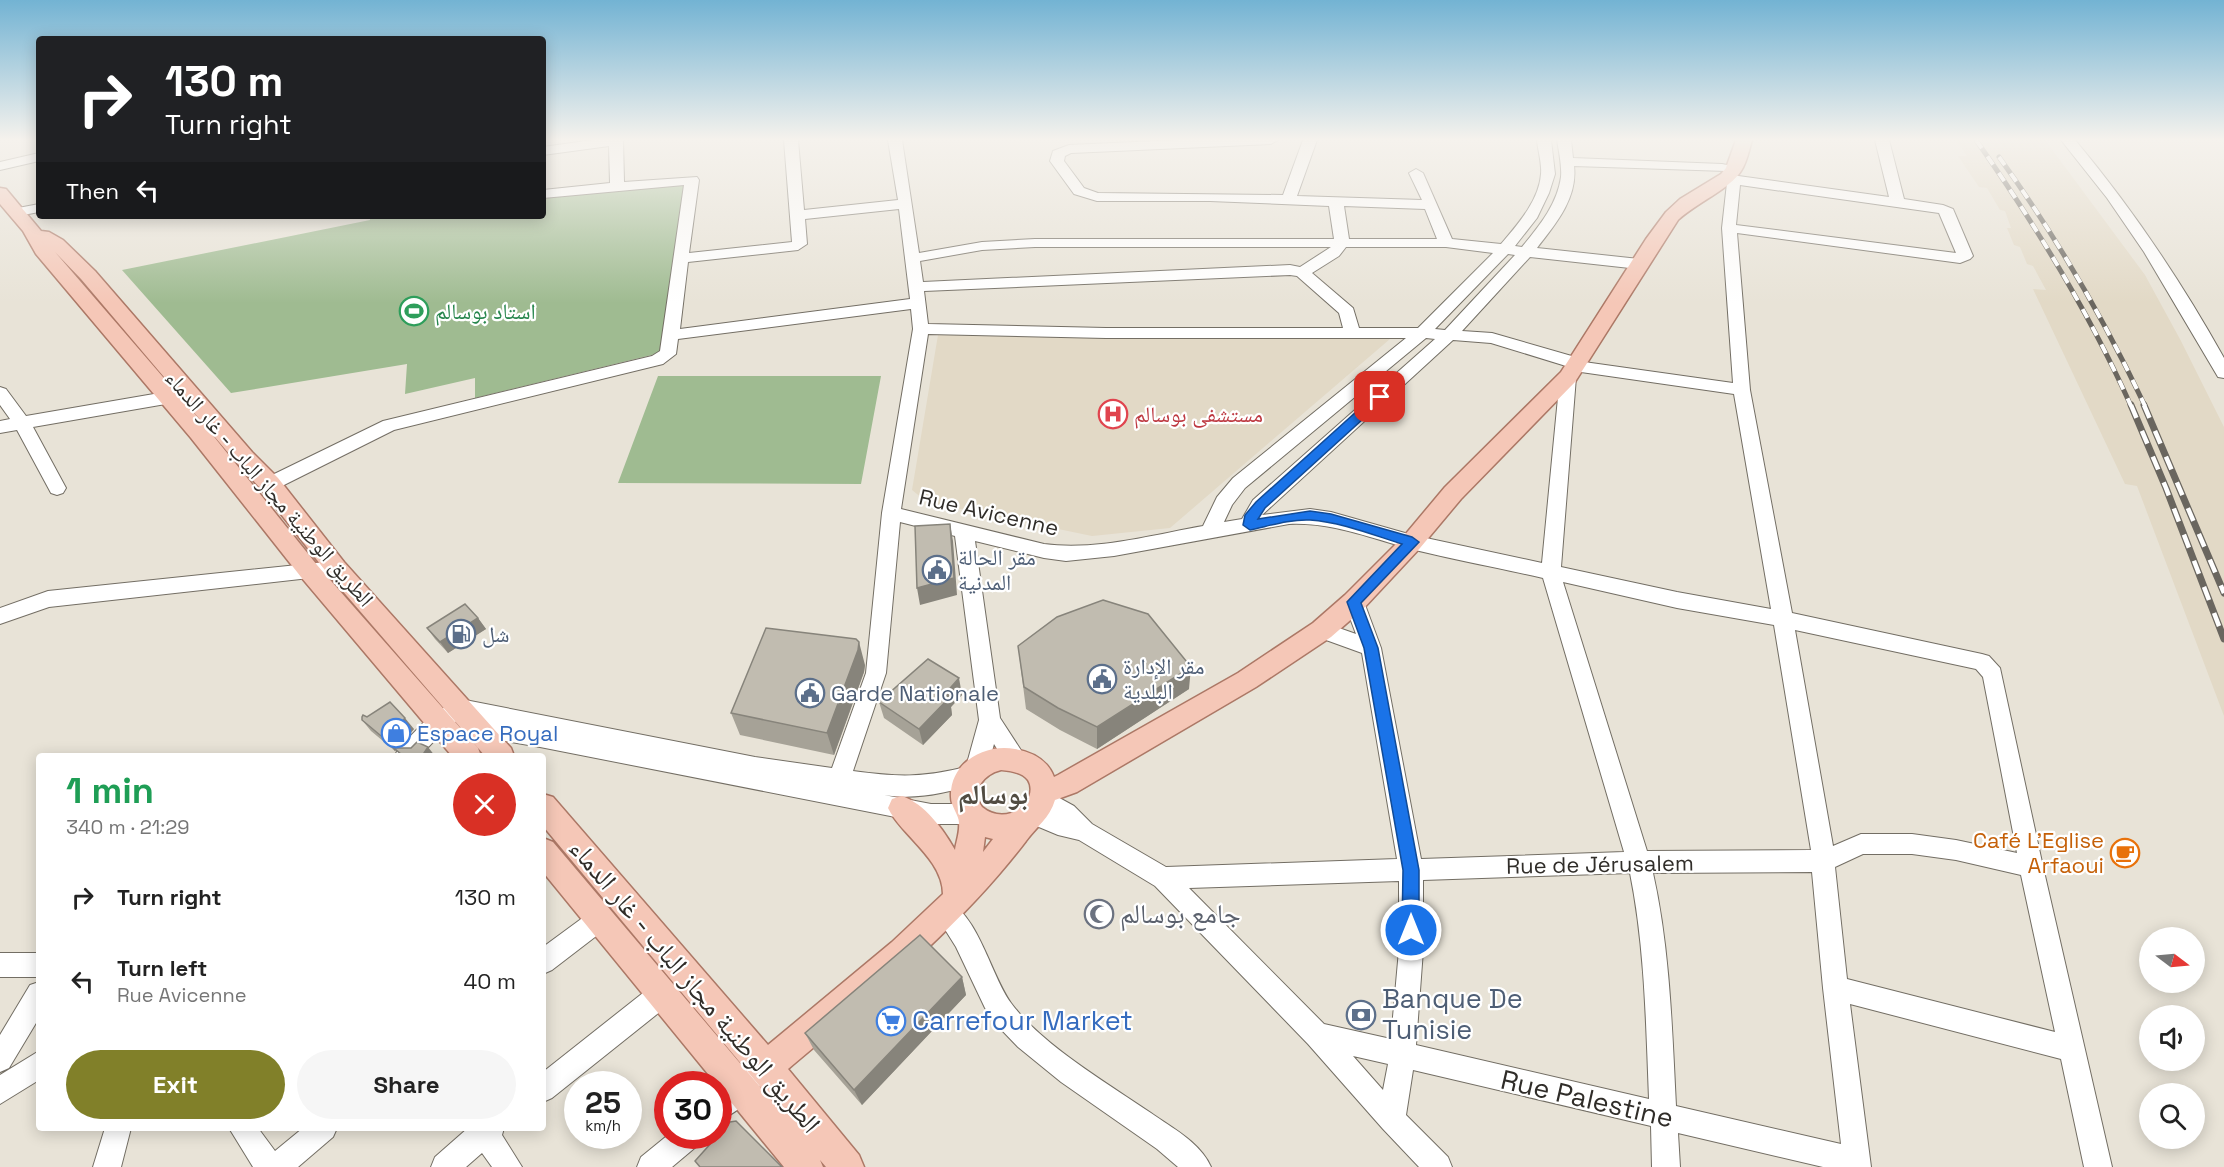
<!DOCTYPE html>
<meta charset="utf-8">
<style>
:root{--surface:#fff;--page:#f6f6f6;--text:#222;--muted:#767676;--accent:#818029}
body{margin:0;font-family:"Space Grotesk","Noto Naskh Arabic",sans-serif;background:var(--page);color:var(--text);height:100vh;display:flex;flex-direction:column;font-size:22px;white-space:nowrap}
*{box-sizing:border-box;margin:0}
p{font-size:20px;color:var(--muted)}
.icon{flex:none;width:33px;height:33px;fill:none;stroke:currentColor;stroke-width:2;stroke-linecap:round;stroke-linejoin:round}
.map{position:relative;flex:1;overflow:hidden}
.panel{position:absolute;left:36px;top:753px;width:510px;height:378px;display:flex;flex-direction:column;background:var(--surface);border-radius:6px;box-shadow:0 3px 15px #0003}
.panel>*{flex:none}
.guide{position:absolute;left:36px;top:36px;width:510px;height:183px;border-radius:6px;box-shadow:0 3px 15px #0003;background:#202124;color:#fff;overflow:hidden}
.needle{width:39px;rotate:106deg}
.buttons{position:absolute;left:2139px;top:927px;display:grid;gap:12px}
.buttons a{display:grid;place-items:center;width:66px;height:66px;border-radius:50%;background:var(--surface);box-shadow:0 3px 15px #0003;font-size:30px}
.speed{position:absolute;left:564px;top:1071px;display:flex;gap:12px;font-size:30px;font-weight:700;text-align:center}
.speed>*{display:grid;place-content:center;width:78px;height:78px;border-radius:50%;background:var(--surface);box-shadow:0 3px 15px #0003;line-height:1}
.speed small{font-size:15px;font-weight:400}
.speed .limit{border:9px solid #d22;background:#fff;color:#111}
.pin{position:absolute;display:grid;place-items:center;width:51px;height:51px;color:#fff;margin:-26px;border-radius:12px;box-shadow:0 3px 9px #0006}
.me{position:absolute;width:66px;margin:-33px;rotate:0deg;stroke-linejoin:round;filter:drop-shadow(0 0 4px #0008)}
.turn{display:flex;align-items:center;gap:21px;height:126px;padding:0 30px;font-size:27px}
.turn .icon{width:78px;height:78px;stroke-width:2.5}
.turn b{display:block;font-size:42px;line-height:51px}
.then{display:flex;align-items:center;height:57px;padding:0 30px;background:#0003;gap:12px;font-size:22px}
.round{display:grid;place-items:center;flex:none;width:63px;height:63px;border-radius:32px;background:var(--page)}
.head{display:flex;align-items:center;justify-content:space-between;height:102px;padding:0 30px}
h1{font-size:36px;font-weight:700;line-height:45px;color:#1e9e55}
.button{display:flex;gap:12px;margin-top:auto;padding:12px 30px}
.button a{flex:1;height:69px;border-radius:36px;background:var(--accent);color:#fff;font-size:24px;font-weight:700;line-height:69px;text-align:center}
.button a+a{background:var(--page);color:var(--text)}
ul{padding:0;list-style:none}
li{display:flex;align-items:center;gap:18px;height:84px;padding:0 30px}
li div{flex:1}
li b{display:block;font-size:22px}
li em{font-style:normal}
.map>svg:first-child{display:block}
.built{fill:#e2d9c6}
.green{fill:#9fbb91}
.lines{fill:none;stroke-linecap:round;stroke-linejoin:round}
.minor-casing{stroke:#736e64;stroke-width:2}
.major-casing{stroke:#ac7866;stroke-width:3}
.minor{fill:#fff;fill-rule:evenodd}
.major{fill:#f5c7b7;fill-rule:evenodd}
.rail-far1-casing{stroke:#6a665f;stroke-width:5}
.rail-casing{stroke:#6a665f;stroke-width:7}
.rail-far1{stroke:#fff;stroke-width:4;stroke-dasharray:10;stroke-linecap:butt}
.rail{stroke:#fff;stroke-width:4.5;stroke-dasharray:14;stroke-linecap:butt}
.wall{fill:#a6a297}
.shaded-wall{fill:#87847b}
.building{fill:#c1bcb0;stroke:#87847b;stroke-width:1.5}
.route{fill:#1a73e8;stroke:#114b97;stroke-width:1.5}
.labels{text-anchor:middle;stroke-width:4.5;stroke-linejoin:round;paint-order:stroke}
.leisure-label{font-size:22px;fill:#27864d;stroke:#fff;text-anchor:start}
.health-label{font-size:22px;fill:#be3a42;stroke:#fff;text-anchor:start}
.street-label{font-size:22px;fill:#302d29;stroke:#fff}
.service-label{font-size:22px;fill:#4e5e75;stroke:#fff;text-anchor:start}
.shop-label{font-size:22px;fill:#366cbe;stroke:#fff;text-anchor:start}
.food-label{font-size:22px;fill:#c56008;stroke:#fff;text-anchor:end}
.near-worship-label{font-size:27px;fill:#5b616d;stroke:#fff;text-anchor:start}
.near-street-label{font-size:27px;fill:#302d29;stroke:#fff}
.near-service-label{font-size:27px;fill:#4e5e75;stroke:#fff;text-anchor:start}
.near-shop-label{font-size:27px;fill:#366cbe;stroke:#fff;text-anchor:start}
.district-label{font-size:28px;font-weight:bold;fill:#514c42;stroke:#fff}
</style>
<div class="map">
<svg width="2224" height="1167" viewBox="0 0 2224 1167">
<rect width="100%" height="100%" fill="#e8e3d7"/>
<path class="built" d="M1956,140H2045L2145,275L2181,341L2224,427V716L2137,486L2125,484L2033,289L2046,290L2033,266L2027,264L2020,247L2014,245L2007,228H2011L2005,211L2000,210L1987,188L1979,187L1958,156H1967Z
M939,329L1390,339L1170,528L1092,536L927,502L912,490Z"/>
<path class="green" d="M685,184L664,352L475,398V378L405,394L407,364L231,393L122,270L370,220V216H543V198Z
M658,376H881L861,484L618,483Z"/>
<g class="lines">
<g class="minor-casing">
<path id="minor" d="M593,140H623L624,182L697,177L699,180L689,253L792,242L784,140H798L804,210L898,200L888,140H902L919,253L982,242L1035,239H1334L1329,206L1210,201H1097L1074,194L1050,161L1053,151L1069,145L1179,140H1278L1271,144L1071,153L1065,156L1064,161L1084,188L1098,193L1283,195L1303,140H1317L1297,196L1422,200L1409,173L1416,169L1423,173L1452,239L1501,244C1517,225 1539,201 1541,174C1542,163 1538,151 1537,140H1551L1555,174L1549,193L1537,218L1515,246L1522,247C1539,226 1557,205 1561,177C1562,166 1559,152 1557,140H1571L1573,158L1722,164L1727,165L1729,168L1727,171L1574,166C1578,198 1555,225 1537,248L1639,259L1647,264L1639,269L1530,257L1462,331L1492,333L1582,359L1584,362L1733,383L1722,228L1727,183L1717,178L1724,174L1889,197L1875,140H1889L1904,199L1943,205L1953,209L1973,256L1970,259L1960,263L1737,233L1750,390L1792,613L1982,654L1989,656L2000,668L2043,867L2112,1167H2084L2061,1059L1850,1004L1871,1167H1823L1678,1133L1680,1167H1652L1651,1126L1413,1070L1406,1115L1448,1157L1452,1167H1419L1383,1129L1308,1044L1155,886L1079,840L1058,835L1027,822L1024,815L1027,808L1035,805L1032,799L1035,792L1043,789L1074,806L1092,824L1166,867L1397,859L1362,653L1315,636L1312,630L1315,624L1322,622L1356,634L1344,602L1347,597L1354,594L1361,597L1364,602L1381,648L1421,859L1624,852L1543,578C1499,568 1455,560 1411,549C1370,538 1332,522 1289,524L1114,556L1066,561L1044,558L975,541L1000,718L1026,758L1023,765C1006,770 1002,756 994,744L987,769L979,782C949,793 916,800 884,795L931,804H970L978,807L981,814L978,821L970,824H931L540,747L477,736L471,738L463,735L460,729L463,723L472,719L463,717L447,727L420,756H395L398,749L431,715L460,699L755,757L832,768L866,673L882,513L913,329L911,309L678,339L676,354L663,364L394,430L276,489L270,490L264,489L261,484L264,479L383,421L652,356L660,351L684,185L543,198V190L610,183L609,146L543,155V147ZM1740,185L1939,213L1956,253L1736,225ZM1344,206L1425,209L1437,239H1349ZM899,209L910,299L680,329L688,262L798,250L807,244L805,219ZM1035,247H1331L1300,267L1290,265L923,282L920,261L982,250ZM1346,247H1446L1493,253L1418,328H1359L1353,308L1312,273L1339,256ZM1508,254L1515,255L1445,330L1435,329ZM1290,275L1297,276L1339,313L1343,328H1106L928,324L924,291ZM928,334L1106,338H1406L1233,478L1217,497L1203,526C1152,535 1096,551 1044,544L901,509ZM1426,338L1435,339L1253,500L1242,519L1224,522L1232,505L1245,488ZM1453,340L1491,343L1566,366L1568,370L1574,371L1734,394L1771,609L1677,592L1561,567L1576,377L1574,373H1562L1560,377L1542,563L1412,535L1331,512L1310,509L1262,515ZM900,522L955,536L979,720L966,767C922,778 897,777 853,771L886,673ZM1563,582L1677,608L1774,625L1811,850L1647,851ZM1795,630L1976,669L1983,677L2017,853L1956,840L1912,834H1861L1833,846ZM1863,854H1912L1956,860L2021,875L2055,1032L1847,979L1835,867ZM1812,872L1823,988L1841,1144L1676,1106C1672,1028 1670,949 1653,873ZM1630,873C1645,947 1646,1024 1649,1099L1416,1045L1423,950V880ZM1399,881V950L1391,1039L1324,1024L1189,888ZM1353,1056L1388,1064L1383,1090Z
M2061,140H2075C2132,208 2181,281 2224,358V378L2218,377L2144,252L2107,198Z
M39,153V161L0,170V162Z
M39,204V212L18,216L11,212L13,209Z
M0,387L6,389L26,416L183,389L189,391L191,395L189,399L183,401L33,427L66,488L63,493L57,495L51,493L17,430L0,433V421L10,419L0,405Z
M336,561L343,563L346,568L343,573L336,575L49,607L0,624V608L48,591Z
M946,901C978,913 991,976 1011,1003C1042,1045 1107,1083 1151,1113C1172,1128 1200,1142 1211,1167H1178L1157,1149L1061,1082L1018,1047L993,1021L985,1008L956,947L934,912L938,904Z
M600,908L608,911L612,919L608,927L552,970L543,974V947L592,911Z
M0,953H39V977H0Z
M39,982V1018L9,1068L0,1072V1035L30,985Z
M662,982L671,985L675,994L671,1003L552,1098L543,1102V1072L653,985Z
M39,1051V1080L0,1104V1075Z
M748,1070L757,1074L761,1083C755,1099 734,1114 718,1121V1090L739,1074Z
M105,1128H131L121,1167H93Z
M229,1128H258L275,1151L303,1128H337L333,1137L298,1167H253Z
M468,1128H504L502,1135L522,1167H492L482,1153L466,1167H431L435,1157Z
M668,1135L700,1136L697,1146L672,1167H637L641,1157Z"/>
</g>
<g class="major-casing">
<path id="major" d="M1736,140H1752C1749,150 1747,162 1741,171C1730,189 1696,203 1678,220L1575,382L1461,499L1420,548L1363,609L1331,637L1256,687L1077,792L1055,800C1050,818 1036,827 1026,841C959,929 872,998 788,1069L859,1155L864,1167H826L820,1160L823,1167H784L543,872V838L553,842L783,1114L543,826V794L553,797L768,1045L892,942L943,894C943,859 901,835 888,808L892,799L902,796C925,804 943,829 955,850C956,842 960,832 959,823C959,815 951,807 951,797C949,763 985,743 1015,749C1032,752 1047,759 1054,777L1058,775L1238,673L1313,623L1345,595L1404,536L1445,487L1561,372L1646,239L1666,212L1680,199L1721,174L1726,168ZM1001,770C1010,771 1022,772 1028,780C1040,800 1008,828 982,807C970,791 984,774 1001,770ZM985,837L993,839L983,852Z
M0,188L6,189L41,231L49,232L63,240L95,271L252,452L278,478L344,562L511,748L514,756H485L328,574L262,490L236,462L81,279L55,252L207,428L317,565L478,748L481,756H452L301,577L191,438L36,254L23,231L0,204Z"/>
</g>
<use href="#minor" class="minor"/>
<use href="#major" class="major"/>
<g class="rail-far1-casing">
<path id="rail-far1" d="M1976,140C2035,224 2089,312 2131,406
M1999,157C2056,236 2104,319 2145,406"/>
</g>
<g class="rail-casing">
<path id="rail" d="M2131,405L2166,488L2224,639
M2144,405L2224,593"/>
</g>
<use href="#rail-far1" class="rail-far1"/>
<use href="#rail" class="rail"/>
</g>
<path class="wall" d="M478,618L486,629L448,653L435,639L427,628Z
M1018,646L1189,689L1097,749L1060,730L1026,709Z
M865,665L864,672L834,755L740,735L731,713Z
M962,695L951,707L952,715L923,745L884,718L879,702Z
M367,717L414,729L398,748H411L401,756L396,750L395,751L371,731L362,720Z
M962,977L966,995L862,1105L814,1050L805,1033Z"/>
<path class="shaded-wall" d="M950,524L953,541L957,595L920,605L917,588Z
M478,618L486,629L448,653L440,642Z
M859,642L865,665L864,672L834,755L827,733Z
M1191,667L1189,689L1097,749V727Z
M959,678L962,695L951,707L952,715L923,745L919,729L944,695Z
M405,718L414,729L396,749L394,748L396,750L395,751L386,740Z
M428,747L435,756H422Z
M962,977L966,995L862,1105L854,1090Z"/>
<path class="building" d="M950,524L954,578L917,588L915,526Z
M1103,600L1148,614L1191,667L1097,727L1058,708L1024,687L1018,646L1057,617Z
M465,604L478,618L440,642L427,628Z
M766,628L856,639L859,642L858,650L827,733L731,713Z
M928,659L959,678L944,695L949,698L919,729L879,702Z
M390,702L405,718L386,740L362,720V717L363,715L367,717Z
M417,742L428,747L422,756H400L402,755L394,748H411Z
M920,935L962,977L854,1090L805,1033Z
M736,1121L782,1167H700L695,1161L730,1122Z"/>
<linearGradient id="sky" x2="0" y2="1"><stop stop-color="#73b3d3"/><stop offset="0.46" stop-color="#f5f2ed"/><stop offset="1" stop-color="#f5f2ed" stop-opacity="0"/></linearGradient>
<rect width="2224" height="303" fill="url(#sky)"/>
<path class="route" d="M1380,393L1386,397L1385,399L1265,508L1258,519L1310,511L1331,514L1412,537L1419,542L1361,603L1378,648L1419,870V930L1417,936L1411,938L1405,936L1402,930L1403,870L1364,648L1347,602L1402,544C1373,535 1341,522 1310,520C1290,519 1269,526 1250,530L1243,525L1245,515L1256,502L1376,394Z"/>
<defs>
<g id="stadium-ring" transform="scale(1.5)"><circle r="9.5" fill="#fff" stroke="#2e9e5b" stroke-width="1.5"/><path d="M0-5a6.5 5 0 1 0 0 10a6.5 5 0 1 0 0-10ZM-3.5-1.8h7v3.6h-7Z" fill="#2e9e5b"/></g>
<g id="hospital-ring" transform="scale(1.5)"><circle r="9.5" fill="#fff" stroke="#e0444e" stroke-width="1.5"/><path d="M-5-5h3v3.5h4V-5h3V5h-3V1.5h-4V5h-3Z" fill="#e0444e"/></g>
<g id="civic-ring" transform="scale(1.5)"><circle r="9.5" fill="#fff" stroke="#5c6f8a" stroke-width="1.5"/><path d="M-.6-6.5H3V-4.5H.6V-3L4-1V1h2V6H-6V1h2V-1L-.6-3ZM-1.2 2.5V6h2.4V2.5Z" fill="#5c6f8a"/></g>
<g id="fuel-ring" transform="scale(1.5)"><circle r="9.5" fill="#fff" stroke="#5c6f8a" stroke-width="1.5"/><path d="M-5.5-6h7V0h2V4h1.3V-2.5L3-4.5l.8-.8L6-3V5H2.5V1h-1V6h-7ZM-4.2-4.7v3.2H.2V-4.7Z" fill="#5c6f8a"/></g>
<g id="shop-ring" transform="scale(1.5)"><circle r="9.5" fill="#fff" stroke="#3f7fe0" stroke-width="1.5"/><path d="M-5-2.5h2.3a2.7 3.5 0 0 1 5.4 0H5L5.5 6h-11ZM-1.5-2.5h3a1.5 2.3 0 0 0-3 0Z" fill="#3f7fe0"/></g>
<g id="cafe-ring" transform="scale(1.5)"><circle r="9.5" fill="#fff" stroke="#e8710a" stroke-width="1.5"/><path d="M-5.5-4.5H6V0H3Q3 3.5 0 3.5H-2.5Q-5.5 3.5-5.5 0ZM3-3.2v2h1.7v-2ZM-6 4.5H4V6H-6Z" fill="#e8710a"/></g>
<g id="mosque-ring" transform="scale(1.5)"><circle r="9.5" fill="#fff" stroke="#6b7280" stroke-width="1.5"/><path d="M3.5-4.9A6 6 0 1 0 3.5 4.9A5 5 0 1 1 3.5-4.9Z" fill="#6b7280"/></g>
<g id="bank-ring" transform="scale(1.5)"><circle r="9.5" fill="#fff" stroke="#5c6f8a" stroke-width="1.5"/><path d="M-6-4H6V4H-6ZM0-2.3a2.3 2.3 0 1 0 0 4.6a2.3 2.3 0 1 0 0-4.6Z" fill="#5c6f8a"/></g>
<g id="supermarket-ring" transform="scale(1.5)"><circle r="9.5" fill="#fff" stroke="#3f7fe0" stroke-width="1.5"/><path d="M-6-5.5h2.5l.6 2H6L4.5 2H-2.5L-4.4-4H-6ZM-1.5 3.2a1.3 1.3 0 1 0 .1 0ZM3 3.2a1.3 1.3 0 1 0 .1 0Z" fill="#3f7fe0"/></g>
</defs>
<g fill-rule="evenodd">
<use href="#stadium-ring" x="414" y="311"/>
<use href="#hospital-ring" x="1113" y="414"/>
<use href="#civic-ring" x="937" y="570"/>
<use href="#fuel-ring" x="461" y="634"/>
<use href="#civic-ring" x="1102" y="679"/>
<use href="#civic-ring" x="810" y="693"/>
<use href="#shop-ring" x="396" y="733"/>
<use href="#cafe-ring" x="2125" y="853"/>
<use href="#mosque-ring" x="1099" y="914"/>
<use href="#bank-ring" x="1361" y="1015"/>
<use href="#supermarket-ring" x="891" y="1021"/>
</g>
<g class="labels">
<g class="leisure-label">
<text x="435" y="319">استاد بوسالم</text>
</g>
<g class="health-label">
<text x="1134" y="422">مستشفى بوسالم</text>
</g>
<g class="street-label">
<text transform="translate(270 488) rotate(49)" y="8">الطريق الوطنية مجاز الباب - غار الدماء</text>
<text transform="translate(989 512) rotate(13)" y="8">Rue Avicenne</text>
<text transform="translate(1600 864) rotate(-1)" y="8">Rue de Jérusalem</text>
</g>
<g class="service-label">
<text x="958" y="565">مقر الحالة<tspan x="958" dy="25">المدنية</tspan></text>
<text x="482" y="642">شل</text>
<text x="1123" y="674">مقر الإدارة<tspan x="1123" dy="25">البلدية</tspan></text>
<text x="831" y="701">Garde Nationale</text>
</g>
<g class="shop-label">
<text x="417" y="741">Espace Royal</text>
</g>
<g class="food-label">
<text x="2104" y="848">Café L'Eglise<tspan x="2104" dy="25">Arfaoui</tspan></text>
</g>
<g class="near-worship-label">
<text x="1120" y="923">جامع بوسالم</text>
</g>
<g class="near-street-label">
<text transform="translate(695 986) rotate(50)" y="9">الطريق الوطنية مجاز الباب - غار الدماء</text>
<text transform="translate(1587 1099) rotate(13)" y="9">Rue Palestine</text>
</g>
<g class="near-service-label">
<text x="1382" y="1008">Banque De<tspan x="1382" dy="31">Tunisie</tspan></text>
</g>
<g class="near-shop-label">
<text x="912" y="1030">Carrefour Market</text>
</g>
<g class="district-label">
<text x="993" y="804">بوسالم</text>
</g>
</g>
</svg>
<div class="buttons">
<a><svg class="needle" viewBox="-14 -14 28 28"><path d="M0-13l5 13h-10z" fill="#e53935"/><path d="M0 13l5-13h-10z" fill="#767676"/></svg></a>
<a><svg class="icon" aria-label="sound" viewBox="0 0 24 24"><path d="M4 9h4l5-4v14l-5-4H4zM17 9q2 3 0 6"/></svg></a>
<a><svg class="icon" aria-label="search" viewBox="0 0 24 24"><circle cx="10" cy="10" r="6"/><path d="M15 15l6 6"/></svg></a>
</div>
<div class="speed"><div>25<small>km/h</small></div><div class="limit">30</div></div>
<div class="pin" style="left:1380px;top:397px;background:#d93025"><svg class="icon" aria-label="arrive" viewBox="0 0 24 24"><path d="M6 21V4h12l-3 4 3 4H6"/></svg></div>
<svg class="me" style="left:1411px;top:930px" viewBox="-20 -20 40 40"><circle r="17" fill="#1a73e8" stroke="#fff" stroke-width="3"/><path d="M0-11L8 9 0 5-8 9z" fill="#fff"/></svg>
<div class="guide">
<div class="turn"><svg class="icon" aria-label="right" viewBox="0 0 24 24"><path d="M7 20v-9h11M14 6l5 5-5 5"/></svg><div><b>130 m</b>Turn right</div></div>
<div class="then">Then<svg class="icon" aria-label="left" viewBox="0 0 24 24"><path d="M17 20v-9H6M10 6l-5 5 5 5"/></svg></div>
</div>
<section class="panel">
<div class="head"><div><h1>1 min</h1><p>340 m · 21:29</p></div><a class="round" style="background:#d93025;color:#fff"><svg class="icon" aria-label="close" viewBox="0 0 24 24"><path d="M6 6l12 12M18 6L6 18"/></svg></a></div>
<ul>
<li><svg class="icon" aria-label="right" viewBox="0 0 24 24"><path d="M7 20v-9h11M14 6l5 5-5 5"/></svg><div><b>Turn right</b></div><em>130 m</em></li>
<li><svg class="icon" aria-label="left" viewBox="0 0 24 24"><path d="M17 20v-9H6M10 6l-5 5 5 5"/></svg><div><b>Turn left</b><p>Rue Avicenne</p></div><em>40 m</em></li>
</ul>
<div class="button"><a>Exit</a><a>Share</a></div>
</section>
</div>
